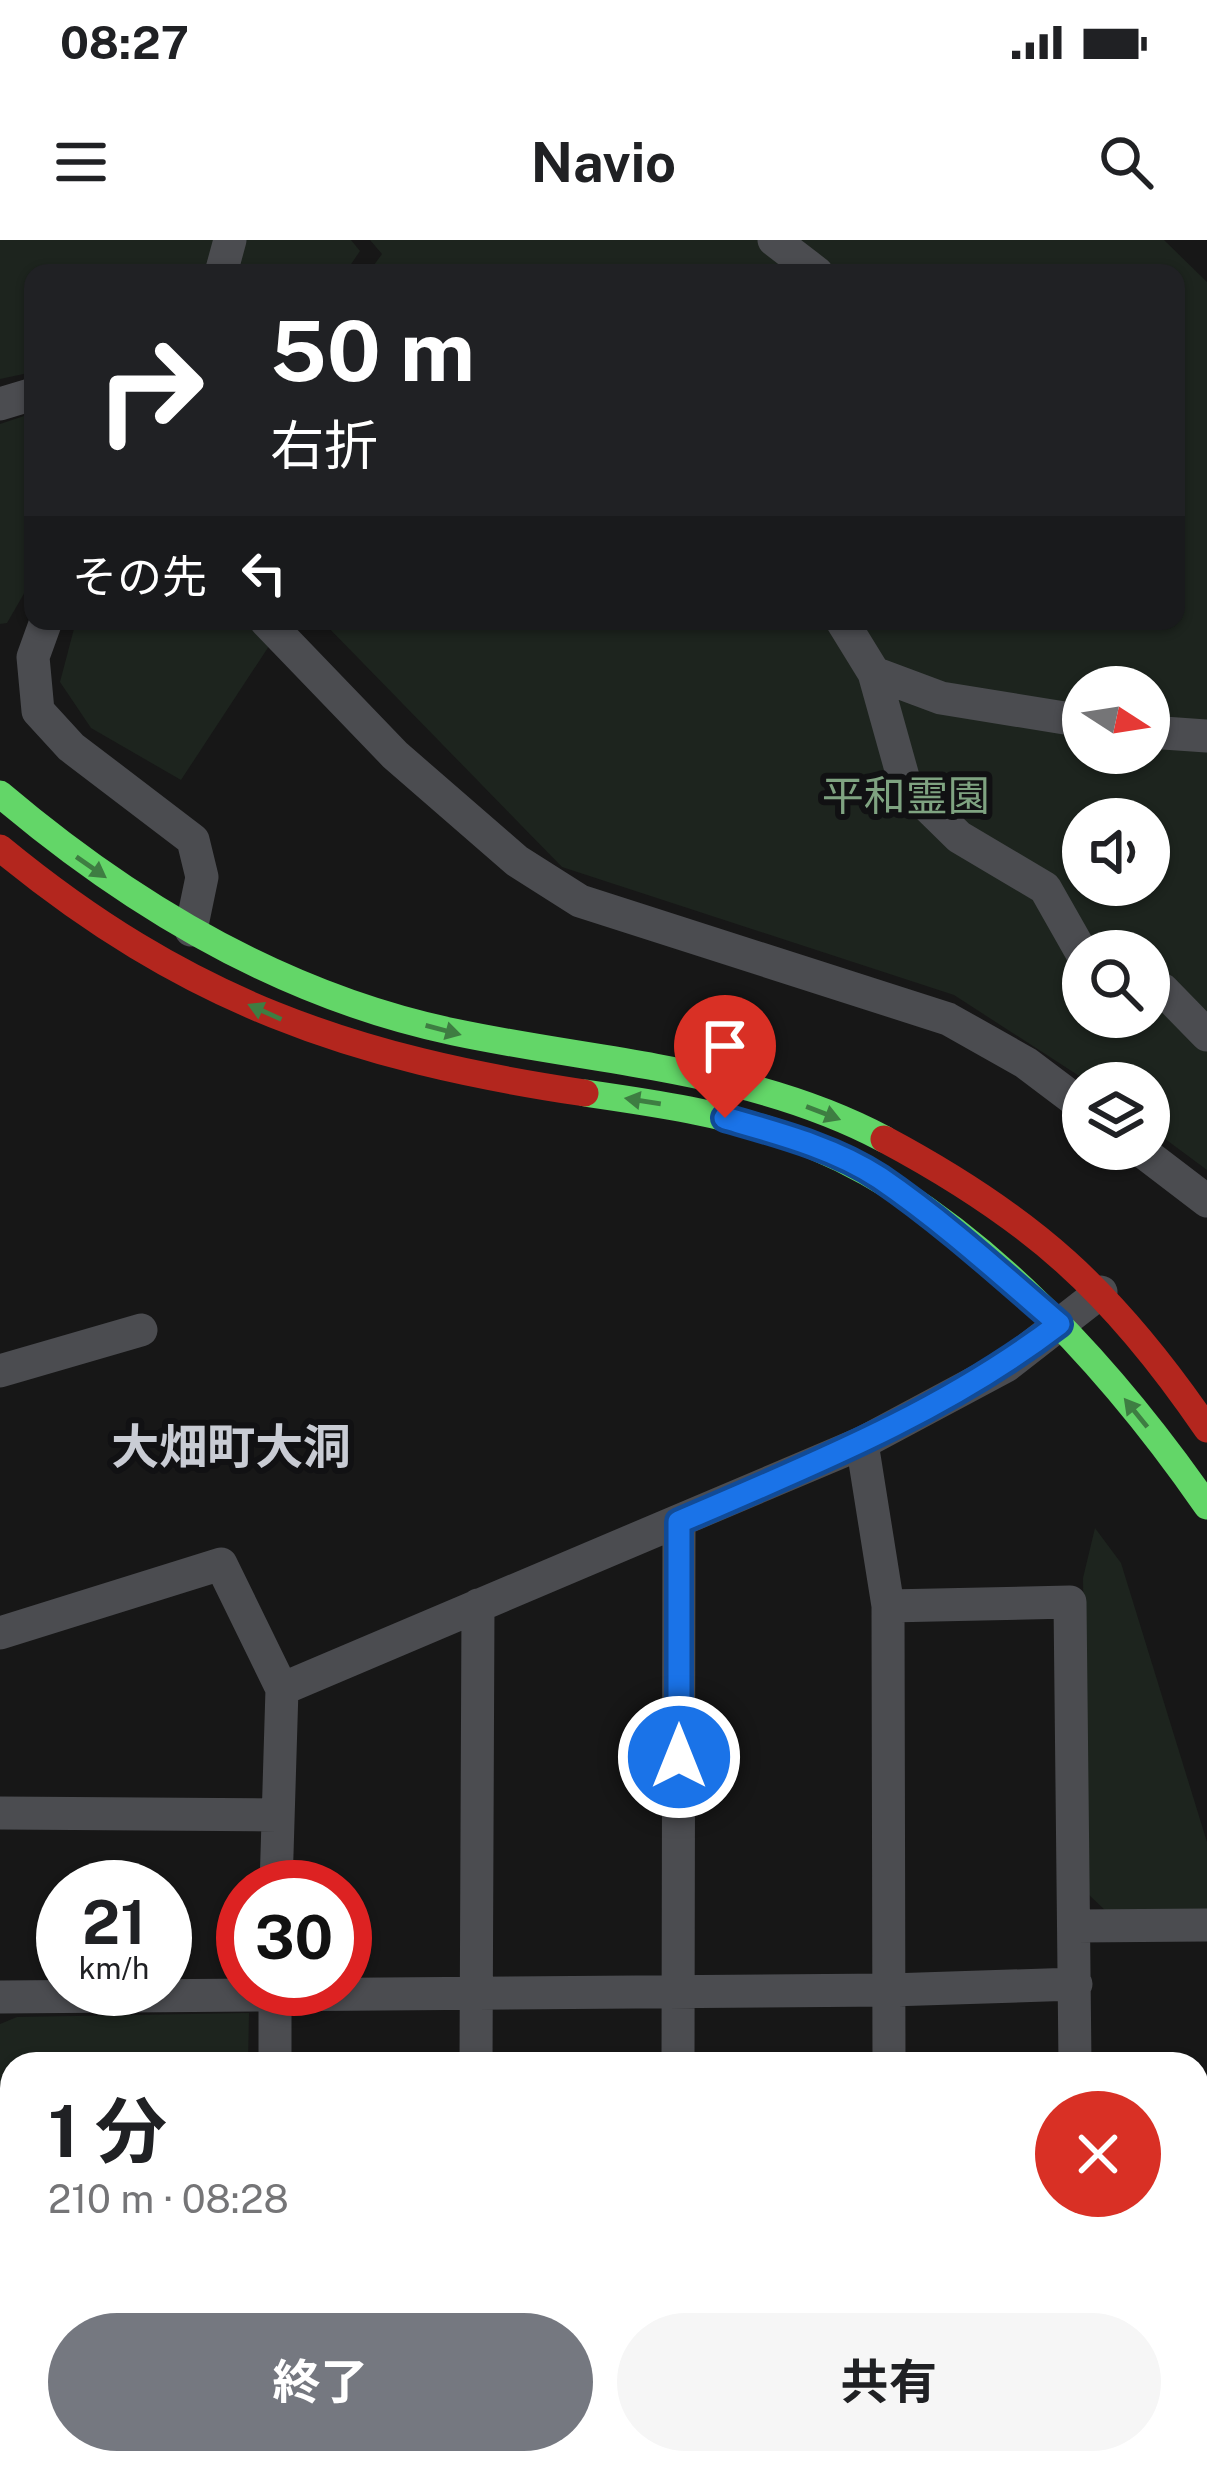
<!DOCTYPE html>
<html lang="ja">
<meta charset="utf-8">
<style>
:root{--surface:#fff;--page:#f6f6f6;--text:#202124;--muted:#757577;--accent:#757880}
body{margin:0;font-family:"Public Sans","Noto Sans JP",sans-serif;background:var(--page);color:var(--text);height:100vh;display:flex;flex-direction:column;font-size:45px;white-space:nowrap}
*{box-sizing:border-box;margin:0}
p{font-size:39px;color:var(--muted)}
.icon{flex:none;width:66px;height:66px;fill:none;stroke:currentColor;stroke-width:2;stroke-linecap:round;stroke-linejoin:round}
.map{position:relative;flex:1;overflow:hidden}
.drawer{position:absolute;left:0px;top:1812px;width:1209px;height:423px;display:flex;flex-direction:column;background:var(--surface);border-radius:36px 36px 0 0;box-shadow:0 3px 9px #0004}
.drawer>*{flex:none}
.guide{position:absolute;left:24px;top:24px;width:1161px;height:366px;border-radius:24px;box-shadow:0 3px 9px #0004;background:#202124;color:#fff;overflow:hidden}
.needle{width:78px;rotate:102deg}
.controls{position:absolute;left:1062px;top:426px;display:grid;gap:24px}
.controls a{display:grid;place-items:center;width:108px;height:108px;border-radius:50%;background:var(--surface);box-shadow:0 3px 9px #0004;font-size:60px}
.speed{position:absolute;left:36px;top:1620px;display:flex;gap:24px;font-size:60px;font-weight:700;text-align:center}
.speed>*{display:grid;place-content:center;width:156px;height:156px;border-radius:50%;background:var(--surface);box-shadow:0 3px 9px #0004;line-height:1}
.speed small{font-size:30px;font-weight:400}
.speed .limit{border:18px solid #d22;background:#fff;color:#111}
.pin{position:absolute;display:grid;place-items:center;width:102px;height:102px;color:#fff;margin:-123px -51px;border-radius:50% 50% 50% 0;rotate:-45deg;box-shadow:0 0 12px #0007}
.pin .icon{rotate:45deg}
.me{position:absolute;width:132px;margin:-66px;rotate:0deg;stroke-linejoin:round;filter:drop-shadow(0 0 9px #0008)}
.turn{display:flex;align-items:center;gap:42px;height:252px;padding:0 48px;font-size:54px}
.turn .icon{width:156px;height:156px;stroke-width:2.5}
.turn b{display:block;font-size:84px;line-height:102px}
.then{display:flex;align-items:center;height:114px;padding:0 48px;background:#0003;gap:24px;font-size:45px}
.round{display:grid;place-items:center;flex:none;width:126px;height:126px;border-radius:63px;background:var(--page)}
.overview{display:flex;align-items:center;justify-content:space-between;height:204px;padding:0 48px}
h1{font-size:72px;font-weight:700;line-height:90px}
.primary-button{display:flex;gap:24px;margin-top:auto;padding:24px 48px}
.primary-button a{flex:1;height:138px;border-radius:72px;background:var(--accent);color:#fff;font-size:48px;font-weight:700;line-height:138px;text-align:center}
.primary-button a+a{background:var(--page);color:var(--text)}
.status{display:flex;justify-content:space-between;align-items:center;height:84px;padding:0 60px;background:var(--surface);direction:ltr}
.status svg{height:33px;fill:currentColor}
header{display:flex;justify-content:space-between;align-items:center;height:156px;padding:0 48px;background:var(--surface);font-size:54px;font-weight:700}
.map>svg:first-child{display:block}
.green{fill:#1d241e;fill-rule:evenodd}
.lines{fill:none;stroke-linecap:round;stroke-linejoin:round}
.street{stroke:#4b4c50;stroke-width:33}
.fast{stroke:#63d668;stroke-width:27}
.jam{stroke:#b3261e;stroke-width:27}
.oneway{fill:#3e7d42}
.route-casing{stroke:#114b97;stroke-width:30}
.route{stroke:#1a73e8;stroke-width:21}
.labels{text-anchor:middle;stroke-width:12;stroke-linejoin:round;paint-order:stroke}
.park-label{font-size:42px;fill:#7fa381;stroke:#111113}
.quarter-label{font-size:48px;font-weight:bold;fill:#c9ccd4;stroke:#111113}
</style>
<div class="status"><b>08:27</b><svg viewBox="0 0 49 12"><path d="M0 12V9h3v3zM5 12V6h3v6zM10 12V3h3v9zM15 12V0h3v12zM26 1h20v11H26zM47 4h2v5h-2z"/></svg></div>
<header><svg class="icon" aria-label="menu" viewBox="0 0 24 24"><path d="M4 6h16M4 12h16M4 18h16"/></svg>Navio<svg class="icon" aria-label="search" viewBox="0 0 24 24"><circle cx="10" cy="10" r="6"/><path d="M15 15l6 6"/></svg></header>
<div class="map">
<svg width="1207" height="2234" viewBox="0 0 1207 2234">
<rect width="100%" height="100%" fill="#171717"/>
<path class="green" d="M0,0H214L205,33H33V132L0,139Z
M240,0H351L360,11L345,33H234Z
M370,0H1164L1207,42V930L1149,887V843H1090L954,755L562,627L322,381H1176V33H368L382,14ZM1083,447H1149V513H1083ZM1083,579H1149V645H1083ZM1083,711H1149V777H1083Z
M33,173V338L7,383L0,384V184Z
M76,381H252L271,403L181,540L91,488L60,442Z
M1095,1288L1121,1323L1207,1602V1669L1107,1672L1087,1653L1083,1338Z
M249,1773L248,1824H12V1892L0,1871V1784L17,1777Z"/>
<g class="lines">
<path class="street" d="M774,0L817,33
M221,33L230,0
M0,164L33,154
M46,381L33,417L38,471L71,507L193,600L202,637L191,690
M266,381L395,515L517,621L580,661L948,779L1026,823L1083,866
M842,381L874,433L941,458L1083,481
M874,433L905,544L959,597L1045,648L1083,715
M1149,492L1207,496
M1149,744L1163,750L1207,795
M1139,909L1207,961
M0,1131L141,1090
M862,1203L888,1366L889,1824
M888,1366L1070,1362L1075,1824
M0,1393L221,1324L282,1449L276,1647
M282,1449L862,1203L1006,1126L1101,1052
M0,1573L277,1575
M1076,1686L1207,1685
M0,1757L890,1750L1076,1744
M275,1824V1749
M476,1824L478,1365
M678,1824L679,1282
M0,2188L12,2184
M296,2223L318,2234
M675,2234V2223
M882,2234V2223
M1073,2234V2223"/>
<path class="fast" d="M0,554C132,666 283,756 454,792C600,823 750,828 884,899
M585,853C654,863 724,873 790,897C959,958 1107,1122 1207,1266"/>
<path class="jam" d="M0,608C186,761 350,818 585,853
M884,899C1032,978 1113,1051 1207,1189"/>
</g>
<defs><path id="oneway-solid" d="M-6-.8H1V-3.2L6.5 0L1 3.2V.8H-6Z" transform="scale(3)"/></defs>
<g class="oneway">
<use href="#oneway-solid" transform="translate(91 627) rotate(35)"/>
<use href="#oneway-solid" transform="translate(265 772) rotate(-156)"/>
<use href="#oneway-solid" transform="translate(443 790) rotate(15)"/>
<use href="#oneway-solid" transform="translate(643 861) rotate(-171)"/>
<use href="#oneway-solid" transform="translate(823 873) rotate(21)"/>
<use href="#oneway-solid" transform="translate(1136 1173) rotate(-129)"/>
</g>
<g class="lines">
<g class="route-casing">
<path id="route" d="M679,1517V1282C811,1225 944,1172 1059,1084C1001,1034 943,981 880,938C835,908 777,893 725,878"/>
</g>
<use href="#route" class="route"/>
</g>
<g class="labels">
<g class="park-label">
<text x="906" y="571">平和霊園</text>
</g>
<g class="quarter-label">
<text x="231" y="1224">大畑町大洞</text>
</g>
</g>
</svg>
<div class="controls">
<a><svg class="needle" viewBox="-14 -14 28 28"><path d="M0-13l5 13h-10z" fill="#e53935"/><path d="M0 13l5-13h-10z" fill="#757577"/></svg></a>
<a><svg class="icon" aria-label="sound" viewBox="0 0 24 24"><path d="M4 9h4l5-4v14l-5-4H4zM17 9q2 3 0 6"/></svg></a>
<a><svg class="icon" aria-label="search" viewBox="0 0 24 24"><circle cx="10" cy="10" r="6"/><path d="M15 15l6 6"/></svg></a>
<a><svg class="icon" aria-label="layers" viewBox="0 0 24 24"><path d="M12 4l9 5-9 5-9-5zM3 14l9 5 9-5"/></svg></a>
</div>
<div class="speed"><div>21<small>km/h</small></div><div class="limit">30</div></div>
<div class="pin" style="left:725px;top:878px;background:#d93025"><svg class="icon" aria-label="arrive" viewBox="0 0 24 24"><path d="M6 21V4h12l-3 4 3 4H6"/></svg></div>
<svg class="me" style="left:679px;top:1517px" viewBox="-20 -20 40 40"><circle r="17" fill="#1a73e8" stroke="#fff" stroke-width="3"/><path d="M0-11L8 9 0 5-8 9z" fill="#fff"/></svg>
<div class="guide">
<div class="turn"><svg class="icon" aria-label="right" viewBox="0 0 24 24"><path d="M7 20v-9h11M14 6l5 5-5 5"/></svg><div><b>50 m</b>右折</div></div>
<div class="then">その先<svg class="icon" aria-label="left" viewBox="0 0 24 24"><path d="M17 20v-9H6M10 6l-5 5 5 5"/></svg></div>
</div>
<section class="drawer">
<div class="overview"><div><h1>1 分</h1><p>210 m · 08:28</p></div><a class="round" style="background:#d93025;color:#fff"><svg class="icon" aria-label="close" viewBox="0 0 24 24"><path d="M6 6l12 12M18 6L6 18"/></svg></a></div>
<div class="primary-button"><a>終了</a><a>共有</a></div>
</section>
</div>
